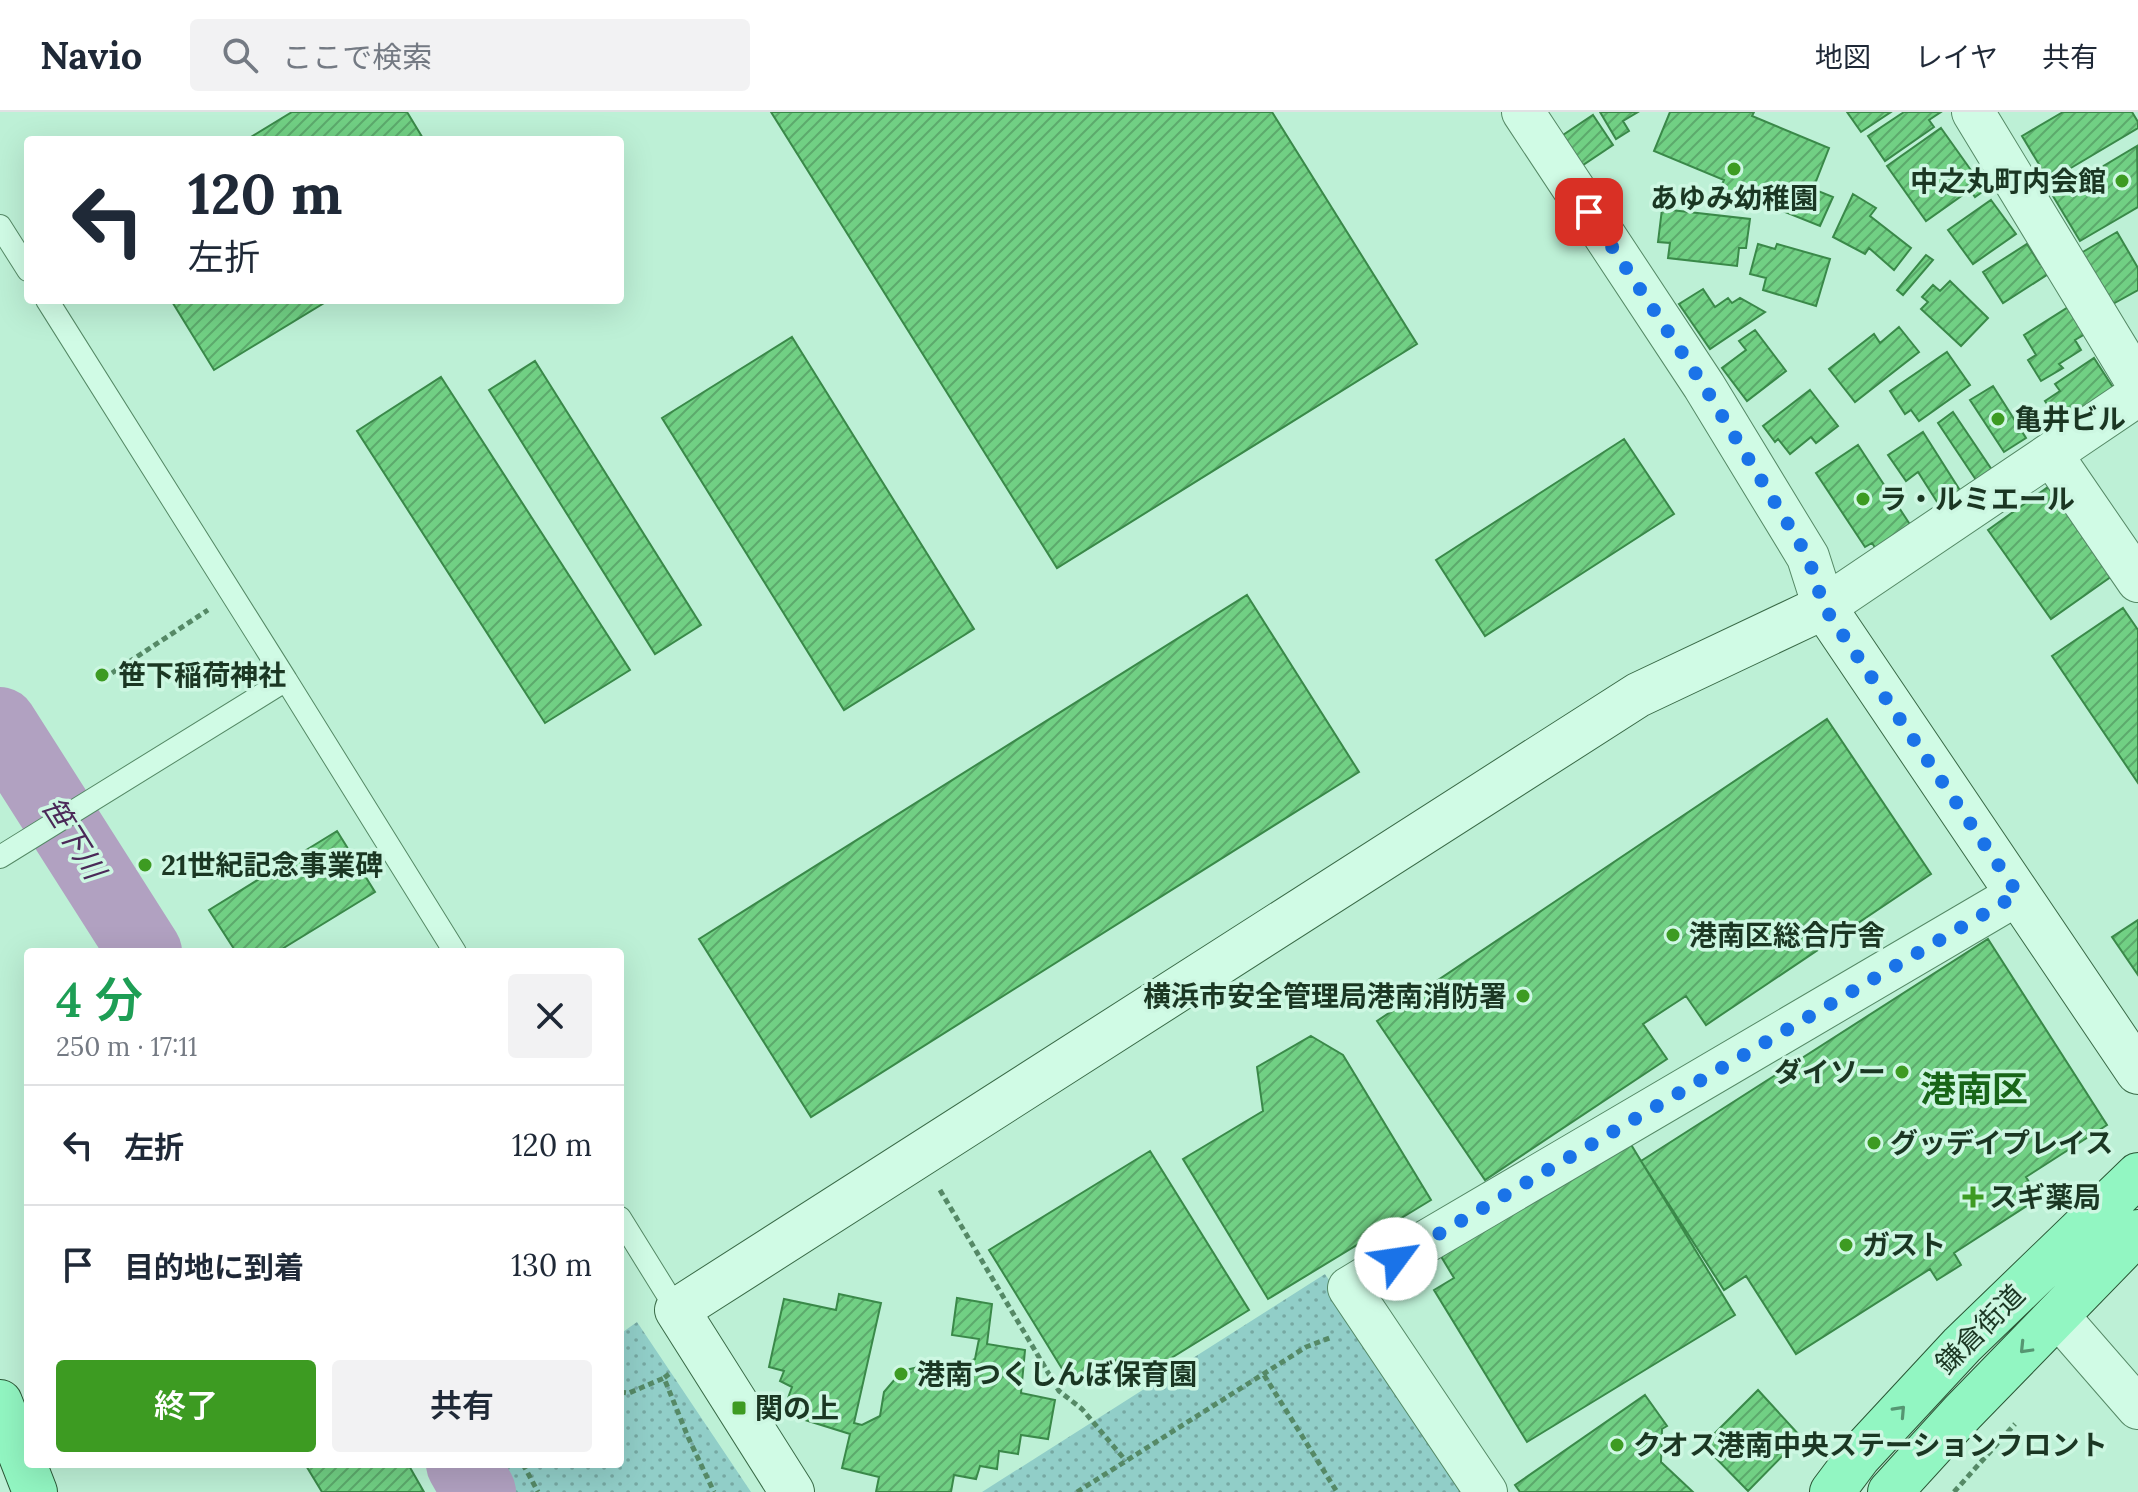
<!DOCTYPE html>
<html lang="ja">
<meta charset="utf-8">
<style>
:root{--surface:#fff;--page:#f2f2f3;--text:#1f2937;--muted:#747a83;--line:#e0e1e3;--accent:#3d9b22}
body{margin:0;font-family:Lora,"Noto Sans JP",serif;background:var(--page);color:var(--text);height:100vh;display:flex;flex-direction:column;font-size:30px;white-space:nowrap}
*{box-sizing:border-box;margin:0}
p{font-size:26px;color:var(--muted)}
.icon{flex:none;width:44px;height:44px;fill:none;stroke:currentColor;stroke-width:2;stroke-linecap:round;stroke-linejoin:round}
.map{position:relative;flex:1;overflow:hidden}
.sheet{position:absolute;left:24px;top:836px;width:600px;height:520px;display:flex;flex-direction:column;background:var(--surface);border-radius:8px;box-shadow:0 8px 32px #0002}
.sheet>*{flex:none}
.top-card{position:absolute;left:24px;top:24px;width:600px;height:168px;border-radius:8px;box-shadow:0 8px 32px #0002;background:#fff;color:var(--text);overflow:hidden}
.pin{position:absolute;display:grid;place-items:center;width:68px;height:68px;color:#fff;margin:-34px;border-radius:16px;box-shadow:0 4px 12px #0006}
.me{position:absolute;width:88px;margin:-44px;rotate:59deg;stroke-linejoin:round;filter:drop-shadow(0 0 6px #0008)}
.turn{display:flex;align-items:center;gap:28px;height:168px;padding:0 32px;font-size:36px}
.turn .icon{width:104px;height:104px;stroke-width:2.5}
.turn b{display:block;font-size:56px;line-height:68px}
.round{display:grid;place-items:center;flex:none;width:84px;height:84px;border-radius:8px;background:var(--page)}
.head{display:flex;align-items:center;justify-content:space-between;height:136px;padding:0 32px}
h1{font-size:48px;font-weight:600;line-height:60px;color:#1e9e55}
.cta{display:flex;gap:16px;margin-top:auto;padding:16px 32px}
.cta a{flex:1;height:92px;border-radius:8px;background:var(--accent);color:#fff;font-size:32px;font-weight:600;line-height:92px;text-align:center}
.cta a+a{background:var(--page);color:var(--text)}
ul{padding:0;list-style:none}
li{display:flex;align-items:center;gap:24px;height:120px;padding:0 32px;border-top:2px solid var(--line)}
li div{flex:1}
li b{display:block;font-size:30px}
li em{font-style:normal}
header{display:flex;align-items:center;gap:48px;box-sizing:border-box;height:112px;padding:0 40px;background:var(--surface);border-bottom:2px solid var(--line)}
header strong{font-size:38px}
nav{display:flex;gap:44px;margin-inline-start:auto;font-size:28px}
.search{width:560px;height:72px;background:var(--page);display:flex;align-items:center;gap:20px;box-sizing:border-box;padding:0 28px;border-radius:8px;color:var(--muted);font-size:30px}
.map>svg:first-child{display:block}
.grass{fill:url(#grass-dots)}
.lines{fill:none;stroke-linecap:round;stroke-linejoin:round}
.river{stroke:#b1a1c1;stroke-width:74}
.building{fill:url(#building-hatch);stroke:#3a8949;stroke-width:2}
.lane-casing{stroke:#558966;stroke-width:24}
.street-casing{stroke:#558966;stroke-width:44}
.secondary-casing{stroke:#396a47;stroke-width:46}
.primary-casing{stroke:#2a5635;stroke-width:46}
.path{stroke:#558966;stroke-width:5;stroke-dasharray:6 4;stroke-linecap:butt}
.lane{stroke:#d0fbe5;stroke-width:22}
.street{stroke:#d0fbe5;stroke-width:42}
.secondary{stroke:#d0fbe5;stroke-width:44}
.primary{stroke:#92f6c2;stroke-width:44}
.oneway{stroke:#569672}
.route{stroke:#1a73e8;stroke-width:14;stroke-dasharray:0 25.2}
.poi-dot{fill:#3d9b22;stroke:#cdf7e2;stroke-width:3}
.labels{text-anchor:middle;stroke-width:7;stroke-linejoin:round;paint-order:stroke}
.poi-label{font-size:28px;font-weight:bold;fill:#1b3723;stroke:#cdf7e2;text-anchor:start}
.street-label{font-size:28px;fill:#1b3723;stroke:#cdf7e2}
.water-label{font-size:30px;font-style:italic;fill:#4b2958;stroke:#cdf7e2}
.district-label{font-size:36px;font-weight:bold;fill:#186618;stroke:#cdf7e2}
</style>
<header>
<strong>Navio</strong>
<div class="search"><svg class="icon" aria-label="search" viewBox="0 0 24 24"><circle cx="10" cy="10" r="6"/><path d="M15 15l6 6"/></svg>ここで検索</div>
<nav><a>地図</a><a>レイヤ</a><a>共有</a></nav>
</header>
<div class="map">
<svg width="2138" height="1380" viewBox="0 0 2138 1380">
<defs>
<pattern id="grass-dots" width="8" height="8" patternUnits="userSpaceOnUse" patternTransform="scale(2)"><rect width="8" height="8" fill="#91cec8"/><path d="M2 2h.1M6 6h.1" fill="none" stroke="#76a8a2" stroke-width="1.8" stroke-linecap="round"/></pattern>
<pattern id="building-hatch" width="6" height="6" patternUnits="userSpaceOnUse" patternTransform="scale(2)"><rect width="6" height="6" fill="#71d084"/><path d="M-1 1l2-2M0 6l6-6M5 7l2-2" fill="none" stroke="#5caa6c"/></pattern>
</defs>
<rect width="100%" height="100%" fill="#bdf0d6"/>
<path class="grass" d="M1325,1162L1469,1380H982Z
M637,1210L751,1380H505L488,1352H620V1222Z"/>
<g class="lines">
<path class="river" d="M0,612L145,840
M463,1352L479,1380"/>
</g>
<path class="building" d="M292,0H407L424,28H246Z
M771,0H1272L1417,232L1057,456Z
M1600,0H1638L1623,9L1629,19L1616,27Z
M1670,0H1754L1752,4L1829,36L1813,77L1833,85L1820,114L1775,96L1778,89L1765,85L1762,92L1736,81L1731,94L1715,88L1724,68L1654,39Z
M1847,0H1891L1861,20Z
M1904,0H1941L1929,8L1934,15L1885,49L1868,24Z
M2063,0H2132L2138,10V16L2049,69L2022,24Z
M1593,3L1613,33L1580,55L1560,25Z
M1941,16L1973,61L1988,52L1999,68L1975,85L1970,78L1926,109L1887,54Z
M2137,34L2138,95L2080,129L2053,84Z
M1853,82L1876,96L1870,104L1911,136L1894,158L1869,136L1865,142L1833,125Z
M1991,88L2016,122L1973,152L1948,118Z
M1662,97L1750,107L1746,136H1739L1737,154L1668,146L1670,131L1658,130Z
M2117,120L2138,156V178L2111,193L2081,141Z
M1758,132L1775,137L1777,132L1830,147L1816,194L1763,178L1766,166L1750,162Z
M2027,132L2040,152L2046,148L2053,159L2003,191L1983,160Z
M1926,143L1933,148L1903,183L1897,178Z
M1950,169L1988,206L1961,234L1921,197L1928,190L1922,185L1933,173L1940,179Z
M1703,177L1715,195L1728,186L1732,191L1740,186L1765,200L1710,237L1679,192Z
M171,188H329L214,258Z
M2070,194L2087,221L2075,228L2081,238L2059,252L2063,256L2041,269L2028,248L2036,243L2024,223Z
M1899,215L1919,240L1855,290L1829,257L1874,222L1880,231Z
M1755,218L1786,259L1747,289L1722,256L1746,238L1739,229Z
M792,225L974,517L844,598L662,306Z
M1947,240L1970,273L1919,309L1911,298L1905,302L1890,279Z
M2094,246L2116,280L2063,315L2045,289L2060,279L2055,272Z
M535,249L701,513L655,542L489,278Z
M441,265L630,558L545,611L357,319Z
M1993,274L2026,326L2004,340L1970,288Z
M1810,278L1838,314L1816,331L1811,325L1790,342L1778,327L1775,330L1763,314Z
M1953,300L1992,358L1976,368L1938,311Z
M1923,320L1961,380L1939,393L1918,360L1906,369L1888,343Z
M1624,327L1674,402L1485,524L1436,448Z
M1858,333L1911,414L1880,443L1872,431L1865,435L1816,361Z
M2048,375L2112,464L2051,507L1988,418Z
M1247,483L1359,660L811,1005L699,827Z
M2123,496L2138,518V671L2052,544Z
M1827,607L1931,762L1706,913L1686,884L1643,912L1667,947L1485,1068L1377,909Z
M337,719L375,780L277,840H236L209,798Z
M2138,808V863L2112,825Z
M1988,827L2107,1013L2026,1065L2039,1086L1954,1141L1961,1153L1937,1168L1930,1157L1796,1242L1746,1164L1724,1178L1641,1049Z
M1311,924L1343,943L1431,1088L1268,1187L1183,1047L1263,999L1257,955Z
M1627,1026L1735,1203L1527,1330L1434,1178L1454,1166L1439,1141Z
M1150,1039L1249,1198L1129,1272L1115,1248L1072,1273L989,1138Z
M839,1182L881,1191L854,1311L862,1313L880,1304L884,1280L902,1259L931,1252L956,1256L975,1247L979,1227L952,1223L957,1186L992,1192L987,1232L1025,1238L1021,1281L1055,1288L1048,1327L1021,1323L1018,1342L999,1339L997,1357L980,1354L976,1367L954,1363L951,1380H876L879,1365L842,1356L850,1322L805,1308L806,1299L799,1295L801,1290L788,1286L792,1275L780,1269L784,1259L769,1255L784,1187L836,1198Z
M1758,1278L1801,1325L1748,1379L1703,1333Z
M1645,1283L1667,1314L1662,1317L1661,1350L1693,1380H1520L1515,1373Z
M305,1352H408L424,1380H322Z"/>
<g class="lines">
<g class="lane-casing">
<path id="lane" d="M0,114L28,158
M286,568L455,840
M0,745L286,568L47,188
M620,1106L677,1198"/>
</g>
<g class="street-casing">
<path id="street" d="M1523,0L1704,274L1808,445L1824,495L2138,283
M1973,0L2138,272
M2051,342L2138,469
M2057,1203L2138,1296
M1486,1380L1349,1176L1420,1133L2018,782"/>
</g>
<g class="secondary-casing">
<path id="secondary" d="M792,1380L677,1198L1638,583L1824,495L2138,960"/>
</g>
<g class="primary-casing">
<path id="primary" d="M0,1290L35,1380
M1832,1380L1859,1344L1962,1233L2138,1063
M1890,1380L1962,1301L2138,1120"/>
</g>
<path class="path" d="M112,561L208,498
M940,1078L1059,1279L1082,1297L1126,1349
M669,1262L664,1266L688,1325L714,1380
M1264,1263L1337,1380
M620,1280L629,1281L664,1266
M523,1352L538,1380
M1077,1380L1306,1235L1332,1225
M1954,1380L2015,1312"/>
<use href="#lane" class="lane"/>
<use href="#street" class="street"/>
<use href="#secondary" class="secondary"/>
<use href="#primary" class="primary"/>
</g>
<defs><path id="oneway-chevron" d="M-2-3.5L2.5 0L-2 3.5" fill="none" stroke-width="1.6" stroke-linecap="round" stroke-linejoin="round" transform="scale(2)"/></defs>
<g class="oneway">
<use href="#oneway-chevron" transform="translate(2025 1236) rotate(134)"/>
<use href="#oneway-chevron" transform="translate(1900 1299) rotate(-47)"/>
</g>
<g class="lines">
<path class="route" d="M1396,1147L2018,782L1824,495L1808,445L1704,274L1589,100"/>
</g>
<g class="poi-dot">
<circle cx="1734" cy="57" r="8"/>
<circle cx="2122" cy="69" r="8"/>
<circle cx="1998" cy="307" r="8"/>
<circle cx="1863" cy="387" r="8"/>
<circle cx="102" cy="563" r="8"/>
<circle cx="145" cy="753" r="8"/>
<circle cx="1673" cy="823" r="8"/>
<circle cx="1523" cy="884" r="8"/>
<circle cx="1902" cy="960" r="8"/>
<circle cx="1874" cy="1031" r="8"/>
<path d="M1969 1073h8v8h8v8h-8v8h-8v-8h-8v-8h8z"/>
<circle cx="1846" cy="1133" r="8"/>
<circle cx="901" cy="1262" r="8"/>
<rect x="731" y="1288" width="16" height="16" rx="4"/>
<circle cx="1617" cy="1333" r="8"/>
</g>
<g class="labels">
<g class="poi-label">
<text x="2106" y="79" text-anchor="end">中之丸町内会館</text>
<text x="1734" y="96" text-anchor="middle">あゆみ幼稚園</text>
<text x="2014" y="317">亀井ビル</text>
<text x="1879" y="397">ラ・ルミエール</text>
<text x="118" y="573">笹下稲荷神社</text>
<text x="161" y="763">21世紀記念事業碑</text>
<text x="1689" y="833">港南区総合庁舎</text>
<text x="1507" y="894" text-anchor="end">横浜市安全管理局港南消防署</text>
<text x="1886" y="970" text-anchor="end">ダイソー</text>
<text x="1890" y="1041">グッデイプレイス</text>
<text x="1989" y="1095">スギ薬局</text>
<text x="1862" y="1143">ガスト</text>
<text x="917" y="1272">港南つくしんぼ保育園</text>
<text x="755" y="1306">関の上</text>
<text x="1633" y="1343">クオス港南中央ステーションフロント</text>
</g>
<g class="street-label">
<text transform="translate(1980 1217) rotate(-45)" y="10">鎌倉街道</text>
</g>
<g class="water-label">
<text transform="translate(73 726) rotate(58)" y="10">笹下川</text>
</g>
<g class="district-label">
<text x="1974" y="990">港南区</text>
</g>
</g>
</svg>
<div class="pin" style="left:1589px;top:100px;background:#d93025"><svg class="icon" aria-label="arrive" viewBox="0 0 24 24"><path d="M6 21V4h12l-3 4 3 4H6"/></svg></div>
<svg class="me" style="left:1396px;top:1147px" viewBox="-20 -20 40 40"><circle r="19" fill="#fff"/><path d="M0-13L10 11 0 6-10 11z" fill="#1a73e8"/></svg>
<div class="top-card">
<div class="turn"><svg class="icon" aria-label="left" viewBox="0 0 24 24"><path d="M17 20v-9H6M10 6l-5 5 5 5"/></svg><div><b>120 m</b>左折</div></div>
</div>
<section class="sheet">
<div class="head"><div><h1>4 分</h1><p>250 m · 17:11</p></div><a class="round"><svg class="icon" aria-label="close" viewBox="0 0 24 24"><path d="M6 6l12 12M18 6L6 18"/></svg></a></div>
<ul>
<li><svg class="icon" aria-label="left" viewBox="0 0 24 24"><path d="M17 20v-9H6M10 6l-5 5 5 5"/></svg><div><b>左折</b></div><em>120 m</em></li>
<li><svg class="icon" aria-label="arrive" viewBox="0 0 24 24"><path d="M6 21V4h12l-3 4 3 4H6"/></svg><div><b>目的地に到着</b></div><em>130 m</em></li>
</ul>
<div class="cta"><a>終了</a><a>共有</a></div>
</section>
</div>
